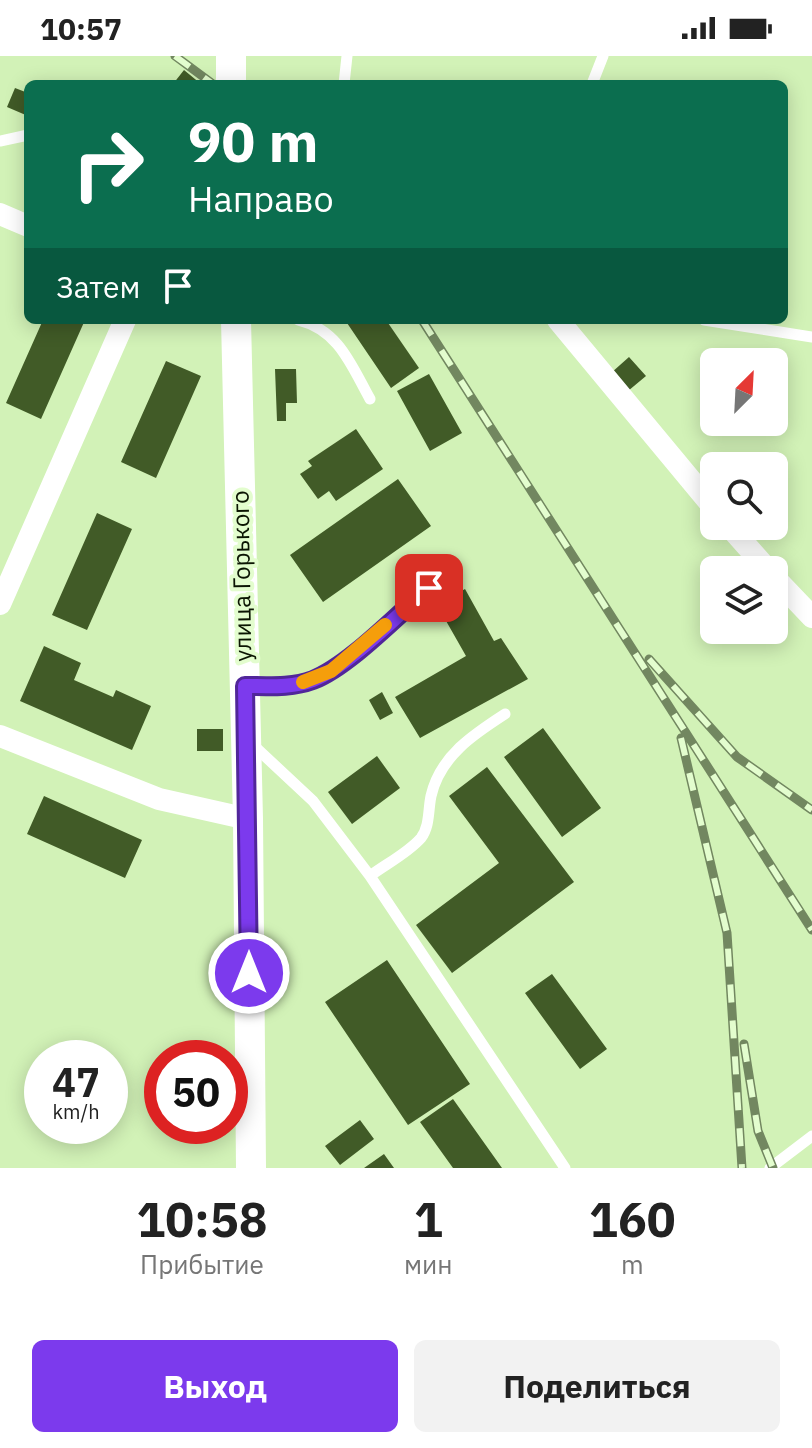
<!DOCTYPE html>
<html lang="ru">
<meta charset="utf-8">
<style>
:root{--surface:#fff;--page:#f2f2f2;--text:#222;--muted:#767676;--accent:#7c3aed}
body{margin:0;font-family:"IBM Plex Sans",sans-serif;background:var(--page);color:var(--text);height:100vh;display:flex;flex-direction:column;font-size:30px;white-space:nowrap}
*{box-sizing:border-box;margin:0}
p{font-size:26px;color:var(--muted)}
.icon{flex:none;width:44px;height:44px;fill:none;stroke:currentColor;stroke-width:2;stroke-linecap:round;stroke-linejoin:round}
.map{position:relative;height:1112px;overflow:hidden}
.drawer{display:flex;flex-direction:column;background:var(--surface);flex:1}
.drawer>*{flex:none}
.hud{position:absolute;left:24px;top:24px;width:764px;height:244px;border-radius:12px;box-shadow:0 4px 20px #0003;background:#0b6e4f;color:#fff;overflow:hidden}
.needle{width:52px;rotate:24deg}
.tools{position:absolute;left:700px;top:292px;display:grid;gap:16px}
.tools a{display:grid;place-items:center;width:88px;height:88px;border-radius:12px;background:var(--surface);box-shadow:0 4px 20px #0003;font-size:40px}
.speed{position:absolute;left:24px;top:984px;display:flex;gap:16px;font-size:40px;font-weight:700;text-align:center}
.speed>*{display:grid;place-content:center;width:104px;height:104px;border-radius:50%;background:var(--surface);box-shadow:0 4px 20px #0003;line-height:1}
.speed small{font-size:20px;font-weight:400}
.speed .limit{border:12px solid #d22;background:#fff;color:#111}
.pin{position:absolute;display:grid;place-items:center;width:68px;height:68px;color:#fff;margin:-34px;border-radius:16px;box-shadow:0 4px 12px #0006}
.me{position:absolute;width:88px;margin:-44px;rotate:0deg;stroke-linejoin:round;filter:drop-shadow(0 0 6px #0008)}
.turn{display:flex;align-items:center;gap:28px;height:168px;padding:0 32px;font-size:36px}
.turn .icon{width:104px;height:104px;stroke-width:2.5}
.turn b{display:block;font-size:56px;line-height:68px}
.then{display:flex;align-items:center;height:76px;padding:0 32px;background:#0003;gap:16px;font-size:30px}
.eta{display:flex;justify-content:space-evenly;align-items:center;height:136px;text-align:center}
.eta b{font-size:48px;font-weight:700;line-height:56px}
.cta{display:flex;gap:16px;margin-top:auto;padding:16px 32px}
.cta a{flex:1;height:92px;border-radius:12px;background:var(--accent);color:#fff;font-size:32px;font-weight:700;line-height:92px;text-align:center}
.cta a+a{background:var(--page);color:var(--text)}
.status{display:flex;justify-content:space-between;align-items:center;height:56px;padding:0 40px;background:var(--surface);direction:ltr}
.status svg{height:22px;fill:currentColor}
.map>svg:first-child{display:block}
.building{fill:#415b27}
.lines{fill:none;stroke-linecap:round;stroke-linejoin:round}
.lane{stroke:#fff;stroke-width:11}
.street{stroke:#fff;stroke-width:22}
.secondary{stroke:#fff;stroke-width:30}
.rail-casing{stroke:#728760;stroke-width:9}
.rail{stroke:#e3fdce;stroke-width:6;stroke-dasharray:18;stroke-linecap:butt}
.route-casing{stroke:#51269a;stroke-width:20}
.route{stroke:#7c3aed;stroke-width:14}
.slow{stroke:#f59e0b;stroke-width:14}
.labels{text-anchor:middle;stroke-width:8;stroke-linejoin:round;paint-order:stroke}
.street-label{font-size:24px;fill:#0b1502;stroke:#e3fdce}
</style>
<div class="status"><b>10:57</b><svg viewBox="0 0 49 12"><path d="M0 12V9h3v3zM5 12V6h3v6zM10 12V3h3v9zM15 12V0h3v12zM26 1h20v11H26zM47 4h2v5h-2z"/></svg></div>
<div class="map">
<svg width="812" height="1112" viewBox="0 0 812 1112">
<rect width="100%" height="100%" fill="#d2f2b7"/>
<path class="building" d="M184,14L201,28H173Z
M15,32L28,37V60L7,51Z
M43,264H85L41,363L6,347Z
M345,264H386L419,312L391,332Z
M629,301L646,320L628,335L611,317Z
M166,305L201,320L156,422L121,406Z
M275,313H296L297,347H286V365H277Z
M429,318L462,377L430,395L397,335Z
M356,373L383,413L336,445L329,435L318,443L300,418L312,410L308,405Z
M398,423L431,470L323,546L290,499Z
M97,457L132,473L87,574L52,559Z
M465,533L494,585L501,582L528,623L420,682L395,641L466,600L437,549Z
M44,590L81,607L74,624L113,641L116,634L151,650L132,694L20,645Z
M382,636L393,657L380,664L369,644Z
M543,672L601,752L562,781L504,701Z
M197,673H223V695H197Z
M377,700L400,732L352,768L328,736Z
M487,711L574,826L452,917L416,869L499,807L449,740Z
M44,740L142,784L125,822L27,778Z
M387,904L470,1028L408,1069L325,946Z
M552,918L607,993L580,1013L525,937Z
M453,1043L502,1112H453L420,1066Z
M360,1064L374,1083L340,1109L325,1090Z
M384,1098L394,1112H364Z"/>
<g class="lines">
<path class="lane" d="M344,28L347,0
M592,28L603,0
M0,85L28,79
M298,264C339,274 351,309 370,343
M704,264L812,281
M246,630C266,630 287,631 307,625C342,617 400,556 429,532
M252,688L313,745L370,820L565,1112
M370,820C386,808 408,797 421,782C430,770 428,754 431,740C440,700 474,678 505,658
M770,1112L812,1080"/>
<path class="street" d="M0,158L28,170
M558,264L714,452
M729,470L768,514
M774,521L812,561
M0,548L125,264
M0,680L159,743L248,763"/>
<path class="secondary" d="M231,28V0
M236,264L248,763L251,1112"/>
<g class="rail-casing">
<path id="rail" d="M175,0L213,28
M422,264L812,874
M649,603L737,701L812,754
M681,682L727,877L742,1112
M744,988L758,1075L773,1112"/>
</g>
<use href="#rail" class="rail"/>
</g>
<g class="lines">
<g class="route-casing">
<path id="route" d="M249,917L245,630C267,630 292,632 313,624C349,610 398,558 429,532"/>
</g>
<use href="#route" class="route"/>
<path class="slow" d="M303,626L331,615L385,569"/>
</g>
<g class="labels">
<g class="street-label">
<text transform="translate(242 520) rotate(-91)" y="8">улица Горького</text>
</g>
</g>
</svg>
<div class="tools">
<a><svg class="needle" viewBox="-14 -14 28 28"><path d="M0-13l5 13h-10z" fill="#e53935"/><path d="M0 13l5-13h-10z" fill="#767676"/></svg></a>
<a><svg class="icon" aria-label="search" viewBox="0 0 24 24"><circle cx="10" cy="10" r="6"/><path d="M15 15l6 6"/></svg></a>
<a><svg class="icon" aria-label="layers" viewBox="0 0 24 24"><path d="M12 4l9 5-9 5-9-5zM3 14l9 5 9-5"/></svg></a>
</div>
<div class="speed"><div>47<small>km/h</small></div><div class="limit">50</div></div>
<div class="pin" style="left:429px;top:532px;background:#d93025"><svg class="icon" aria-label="arrive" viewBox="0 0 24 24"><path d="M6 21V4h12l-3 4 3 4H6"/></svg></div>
<svg class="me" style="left:249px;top:917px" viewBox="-20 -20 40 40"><circle r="17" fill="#7c3aed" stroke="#fff" stroke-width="3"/><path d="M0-11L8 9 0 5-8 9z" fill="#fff"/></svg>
<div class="hud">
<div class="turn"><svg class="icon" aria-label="right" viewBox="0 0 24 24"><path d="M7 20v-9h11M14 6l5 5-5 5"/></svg><div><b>90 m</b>Направо</div></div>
<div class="then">Затем<svg class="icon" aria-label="arrive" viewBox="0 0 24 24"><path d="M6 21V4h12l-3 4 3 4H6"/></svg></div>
</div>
</div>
<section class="drawer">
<div class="eta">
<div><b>10:58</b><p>Прибытие</p></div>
<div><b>1</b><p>мин</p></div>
<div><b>160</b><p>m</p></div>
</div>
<div class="cta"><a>Выход</a><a>Поделиться</a></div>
</section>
